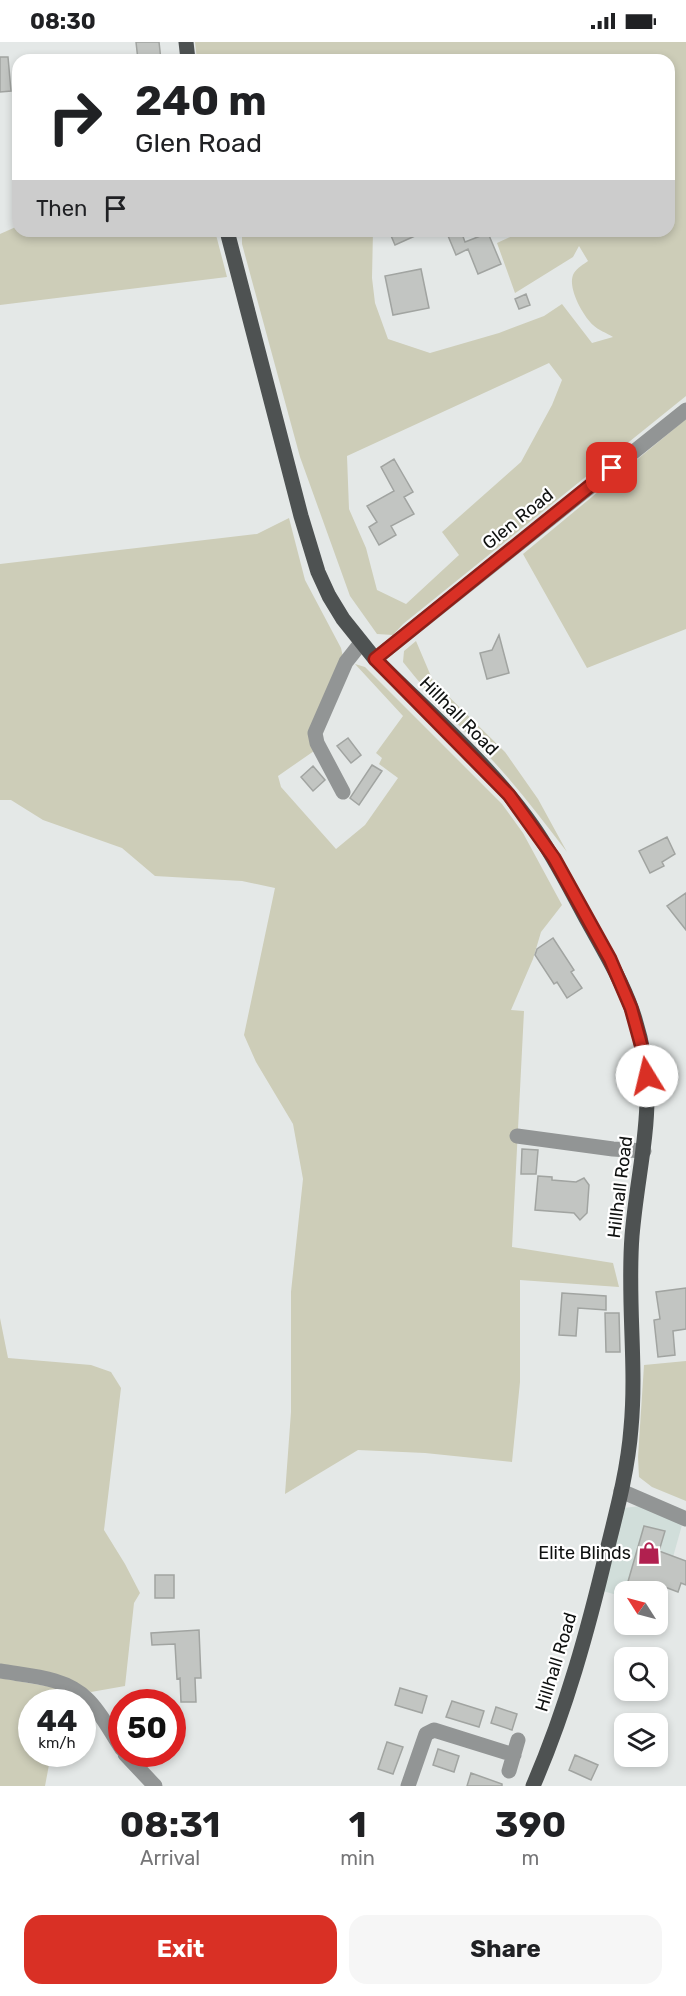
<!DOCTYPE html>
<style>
:root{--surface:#fff;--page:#f6f6f6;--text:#202124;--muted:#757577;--accent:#d93025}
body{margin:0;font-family:Rubik,sans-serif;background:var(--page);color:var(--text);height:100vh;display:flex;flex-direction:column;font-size:22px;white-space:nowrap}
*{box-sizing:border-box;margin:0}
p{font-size:20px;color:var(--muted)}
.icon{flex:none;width:33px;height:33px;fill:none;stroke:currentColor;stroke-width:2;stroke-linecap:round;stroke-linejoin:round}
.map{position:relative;height:1744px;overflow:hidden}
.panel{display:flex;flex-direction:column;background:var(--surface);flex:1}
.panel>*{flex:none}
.guide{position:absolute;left:12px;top:12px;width:663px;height:183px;border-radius:18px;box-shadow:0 3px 9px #0003;background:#fff;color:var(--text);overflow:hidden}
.needle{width:39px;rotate:306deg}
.fabs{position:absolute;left:614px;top:1539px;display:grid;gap:12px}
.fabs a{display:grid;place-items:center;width:54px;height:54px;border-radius:12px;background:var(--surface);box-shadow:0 3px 9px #0003;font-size:30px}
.speed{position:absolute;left:18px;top:1647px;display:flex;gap:12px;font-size:30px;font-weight:700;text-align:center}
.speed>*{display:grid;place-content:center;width:78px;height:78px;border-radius:50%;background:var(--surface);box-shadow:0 3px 9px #0003;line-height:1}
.speed small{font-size:15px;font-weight:400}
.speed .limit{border:9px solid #d22;background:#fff;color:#111}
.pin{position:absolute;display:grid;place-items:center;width:51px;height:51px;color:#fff;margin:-26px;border-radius:12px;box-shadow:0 3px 9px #0006}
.me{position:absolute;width:66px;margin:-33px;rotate:351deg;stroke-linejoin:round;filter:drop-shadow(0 0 4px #0008)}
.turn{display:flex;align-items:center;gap:21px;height:126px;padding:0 24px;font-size:27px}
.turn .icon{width:78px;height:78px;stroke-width:2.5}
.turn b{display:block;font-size:42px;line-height:51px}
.then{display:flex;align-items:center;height:57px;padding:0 24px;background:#0003;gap:12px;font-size:22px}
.eta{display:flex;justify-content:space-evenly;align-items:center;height:102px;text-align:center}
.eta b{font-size:36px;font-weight:700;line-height:42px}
.button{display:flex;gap:12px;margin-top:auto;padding:12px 24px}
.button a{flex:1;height:69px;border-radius:18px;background:var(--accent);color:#fff;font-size:24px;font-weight:700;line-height:69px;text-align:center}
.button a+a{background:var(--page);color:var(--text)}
.status{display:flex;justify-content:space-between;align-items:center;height:42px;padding:0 30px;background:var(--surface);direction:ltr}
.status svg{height:16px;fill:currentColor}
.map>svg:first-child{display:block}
.built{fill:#d1deda}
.green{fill:#cdcdb8;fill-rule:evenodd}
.building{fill:#c2c5c2;stroke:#a1a4a1;stroke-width:1.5}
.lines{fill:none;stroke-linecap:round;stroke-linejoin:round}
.minor{stroke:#929595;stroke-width:15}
.major{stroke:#4e5252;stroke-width:15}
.route-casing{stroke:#8d1f18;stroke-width:15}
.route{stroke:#d93025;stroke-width:10}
.labels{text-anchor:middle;stroke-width:4.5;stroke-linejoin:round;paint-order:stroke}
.street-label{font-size:18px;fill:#0f1110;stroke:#fff}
.poi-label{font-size:18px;fill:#0f1110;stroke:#fff;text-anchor:end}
</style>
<div class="status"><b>08:30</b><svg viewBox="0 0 49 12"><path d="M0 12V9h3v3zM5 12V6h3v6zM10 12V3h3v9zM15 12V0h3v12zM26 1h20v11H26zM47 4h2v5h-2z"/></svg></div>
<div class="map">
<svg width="686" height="1744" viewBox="0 0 686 1744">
<rect width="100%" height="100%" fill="#e4e8e7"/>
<path class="built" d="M640,1464L682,1483L659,1565L657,1550H624V1555L603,1549L624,1466Z"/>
<path class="green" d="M195,0H686V354L403,582L393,593L377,592L350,554L300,415L242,202V189H373L372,236L375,261L388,297L430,311L499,291L544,274L562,262L592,301L613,295C607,291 598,288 593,283C583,274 566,244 574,231C577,226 584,222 588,219L579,204L573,215L515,251L497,201L523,189H669V18H197ZM549,321L562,338L552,363L521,420L442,490L459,513L406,562L377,548L366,506L349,467L347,414Z
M18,184V189H104L107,194L122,189H215L227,235L0,263V192Z
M686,377V587L587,626L523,512Z
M289,476L305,538L341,606L343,615L314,709L278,734L281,745L336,807L365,783L398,736L379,722L382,716L376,711L403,674L355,622L365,625L502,762L523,791L562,863L541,890L533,917L511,968L524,969L512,1205L613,1221L619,1245L520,1238V1340L512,1420L425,1411L358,1408L285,1452L291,1370V1250L303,1137L293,1082L256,1020L244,993L275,846L242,839L155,834L122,806L43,778L11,758H0V522L257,492Z
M416,599L433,639L505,710L538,757L567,810C543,779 520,748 494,720C463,687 431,656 403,620L404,609Z
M0,1276L8,1316L91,1323L111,1330L121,1346L104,1488L125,1522L140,1551L134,1561L125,1644L91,1650L67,1636L0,1623Z
M686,1319V1459L652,1445L639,1435L638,1415L644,1323Z
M0,1636L63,1647L61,1660H32V1712H51L45,1744H0Z"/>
<path class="building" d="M136,0H159L161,18H138Z
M0,15H8L11,49L0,50Z
M389,189H426L395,203Z
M446,189H461L465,200L488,191L501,222L478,232L468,207L456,213Z
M421,227L429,266L393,273L385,234Z
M526,252L530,263L519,267L515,257Z
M394,417L413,450L404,455L414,472L391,484L396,493L379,503L369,485L377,480L367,464L394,449L381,425Z
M499,593L509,631L487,637L480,611L492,608Z
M348,696L361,713L351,721L337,704Z
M372,723L382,729L359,763L350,756Z
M313,724L325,738L313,749L301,735Z
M667,795L675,812L662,820L664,824L650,831L639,809Z
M686,851V888L667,864Z
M553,896L574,928L571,930L582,946L567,956L557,940L554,942L535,913L537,907Z
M522,1107L538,1108L536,1132H521Z
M538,1134L552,1135V1138L576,1140L584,1136L589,1143L587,1171L580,1178L574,1171L535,1168Z
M686,1246V1287L673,1289L675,1313L658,1315L654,1278L660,1277L656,1250Z
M562,1251L606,1254V1268L578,1266L576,1294L559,1293Z
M605,1271H619L620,1310H606Z
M644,1484L665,1489L659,1509L686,1519V1543L681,1541L678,1550L657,1542L655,1550H625Z
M155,1533H174V1556H155Z
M199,1588L201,1636H195L196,1660H181L180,1636L177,1637L175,1602L152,1603L151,1591Z
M400,1646L427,1654L422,1671L395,1663Z
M452,1659L484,1669L479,1685L446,1675Z
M496,1665L517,1672L512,1688L491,1681Z
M387,1700L403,1705L393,1732L378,1727Z
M438,1707L459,1714L454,1730L433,1723Z
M575,1713L598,1723L591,1738L569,1728Z
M471,1731L502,1742V1744H467Z"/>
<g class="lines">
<path class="minor" d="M375,617L686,368
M343,750L317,701L315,691L346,620L361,601
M517,1094L613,1107L644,1109
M621,1449L686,1477
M0,1629C29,1634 66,1635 87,1657C101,1670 111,1691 122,1707
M125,1712L155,1744
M509,1729L518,1698
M408,1744L426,1692L434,1688L514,1713"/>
<path class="major" d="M186,0L188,18
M227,189L301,474L318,530L329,554L343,577L375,617C427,669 491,724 532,783C554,814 570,847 588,880C604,909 621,937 632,968C662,1054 639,1110 632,1194C627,1258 637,1323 631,1386C628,1427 617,1468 607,1508C588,1588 566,1668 533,1744"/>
</g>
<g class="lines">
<g class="route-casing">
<path id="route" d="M612,426L375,617L509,753L554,816L610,917L631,966L645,1017L647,1034"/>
</g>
<use href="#route" class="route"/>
</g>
<defs>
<g id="shop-bare" transform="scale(1.8)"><path d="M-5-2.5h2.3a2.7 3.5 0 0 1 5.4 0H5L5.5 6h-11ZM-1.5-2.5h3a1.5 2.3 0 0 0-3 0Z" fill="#b1204f" stroke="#fff" stroke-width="2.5" paint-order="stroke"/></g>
</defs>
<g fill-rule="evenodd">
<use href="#shop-bare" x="649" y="1511"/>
</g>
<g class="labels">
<g class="street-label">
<text transform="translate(518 477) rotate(-39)" y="6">Glen Road</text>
<text transform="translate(459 674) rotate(45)" y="6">Hillhall Road</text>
<text transform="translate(620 1145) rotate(-83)" y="6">Hillhall Road</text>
<text transform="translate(556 1620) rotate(-73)" y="6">Hillhall Road</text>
</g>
<g class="poi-label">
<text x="631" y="1517">Elite Blinds</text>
</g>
</g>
</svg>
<div class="fabs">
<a><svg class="needle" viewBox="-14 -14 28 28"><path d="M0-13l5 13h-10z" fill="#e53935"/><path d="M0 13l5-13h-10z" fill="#757577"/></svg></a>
<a><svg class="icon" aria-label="search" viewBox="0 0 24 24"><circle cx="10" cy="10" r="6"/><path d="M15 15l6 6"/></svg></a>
<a><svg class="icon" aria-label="layers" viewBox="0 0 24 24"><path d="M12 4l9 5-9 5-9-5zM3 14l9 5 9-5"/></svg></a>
</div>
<div class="speed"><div>44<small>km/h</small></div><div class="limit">50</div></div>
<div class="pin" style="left:612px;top:426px;background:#d93025"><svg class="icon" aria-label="arrive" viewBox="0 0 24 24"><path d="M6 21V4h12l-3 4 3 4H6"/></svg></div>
<svg class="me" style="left:647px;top:1034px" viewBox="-20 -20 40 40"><circle r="19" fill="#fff"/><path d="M0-13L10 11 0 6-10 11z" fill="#d93025"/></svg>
<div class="guide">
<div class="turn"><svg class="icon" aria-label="right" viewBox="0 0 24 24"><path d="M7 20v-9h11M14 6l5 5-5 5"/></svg><div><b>240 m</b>Glen Road</div></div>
<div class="then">Then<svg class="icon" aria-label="arrive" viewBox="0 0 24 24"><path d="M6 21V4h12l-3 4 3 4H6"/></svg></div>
</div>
</div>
<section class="panel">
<div class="eta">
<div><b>08:31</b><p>Arrival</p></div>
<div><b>1</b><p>min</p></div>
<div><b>390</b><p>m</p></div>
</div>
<div class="button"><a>Exit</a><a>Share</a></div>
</section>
